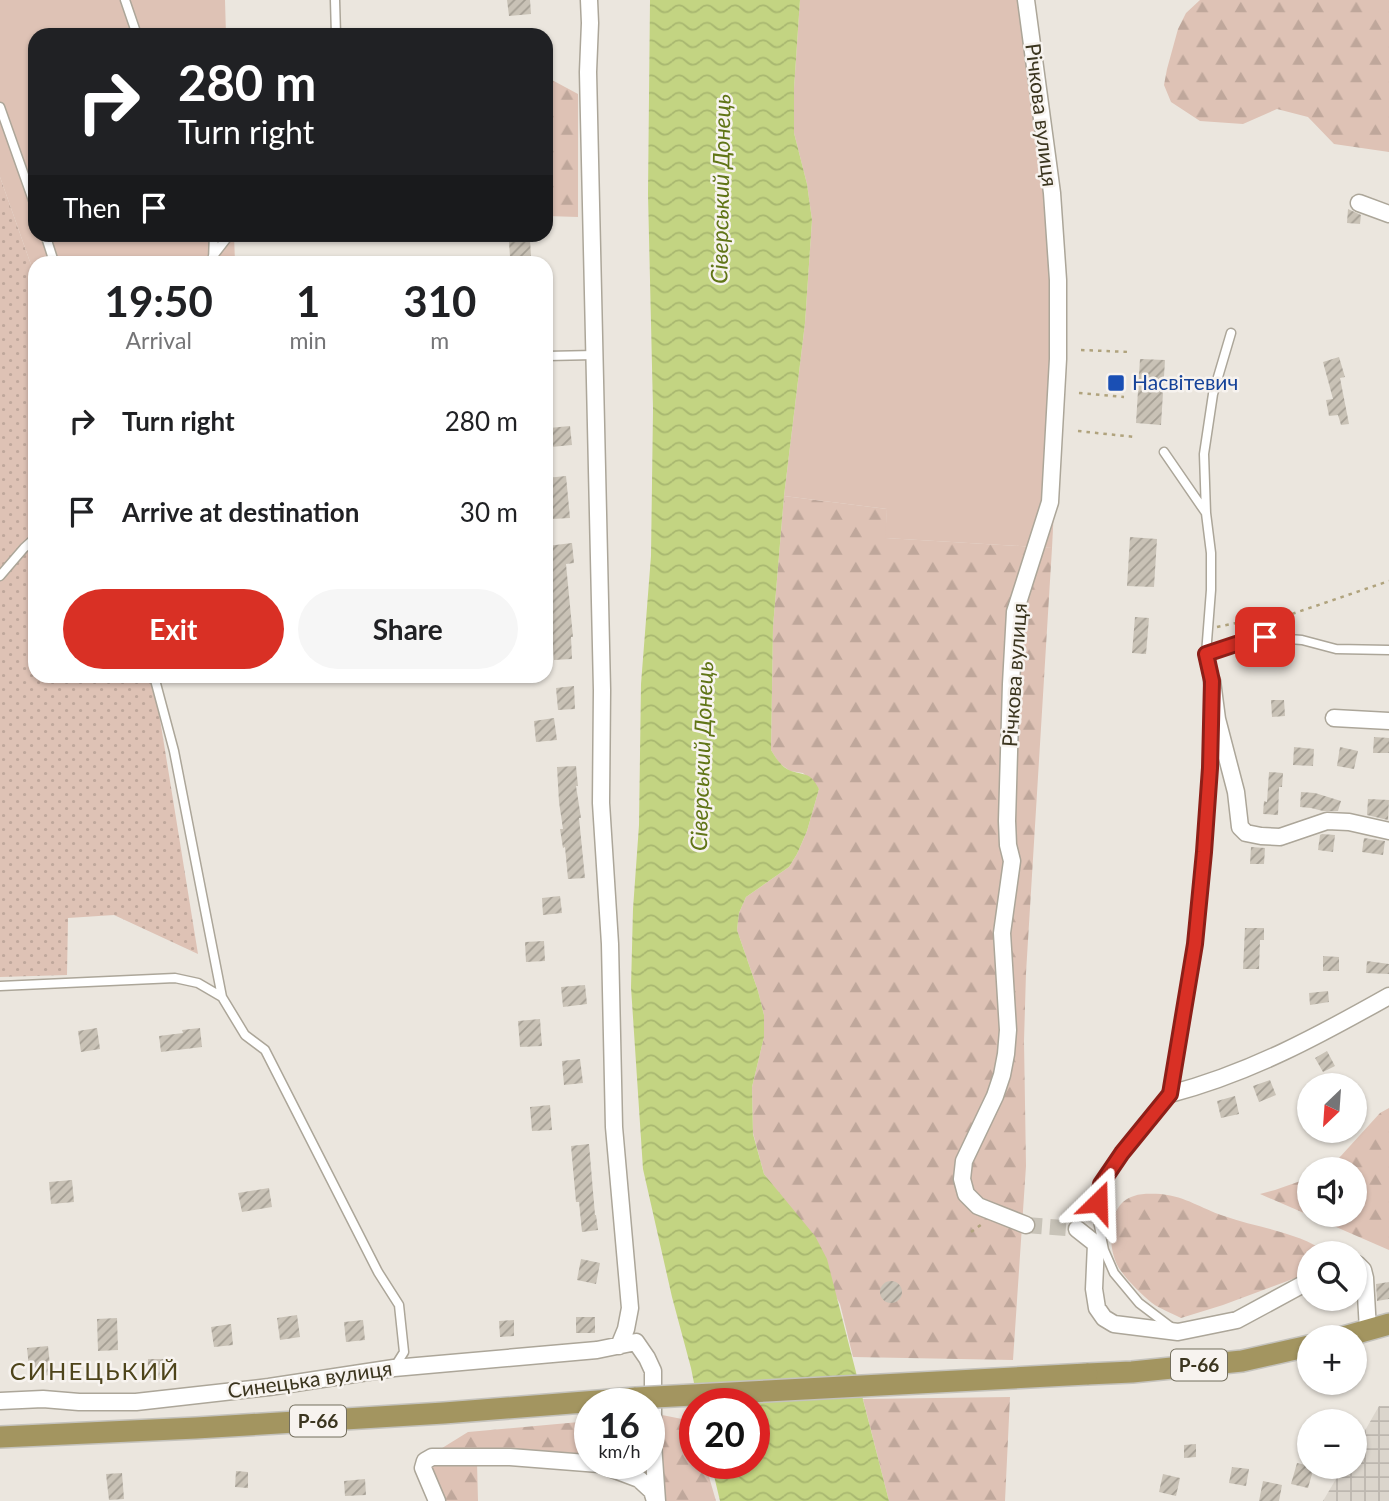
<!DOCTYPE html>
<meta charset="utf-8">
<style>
:root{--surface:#fff;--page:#f6f6f6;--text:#202124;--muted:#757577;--accent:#d93025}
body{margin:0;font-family:Lato,sans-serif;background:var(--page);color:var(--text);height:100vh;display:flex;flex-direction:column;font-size:26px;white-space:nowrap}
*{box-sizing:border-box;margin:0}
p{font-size:23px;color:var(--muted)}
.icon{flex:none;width:38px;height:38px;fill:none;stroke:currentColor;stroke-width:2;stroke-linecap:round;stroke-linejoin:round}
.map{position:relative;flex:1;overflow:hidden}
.drawer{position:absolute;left:28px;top:256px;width:525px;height:427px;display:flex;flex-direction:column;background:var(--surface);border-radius:21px;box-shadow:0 2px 5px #0004}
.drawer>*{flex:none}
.banner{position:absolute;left:28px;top:28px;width:525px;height:214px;border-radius:21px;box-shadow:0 2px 5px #0004;background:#202124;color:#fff;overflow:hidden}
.needle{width:46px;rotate:205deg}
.controls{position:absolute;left:1297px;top:1073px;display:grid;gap:14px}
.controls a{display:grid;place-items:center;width:70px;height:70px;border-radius:50%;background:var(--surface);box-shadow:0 2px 5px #0004;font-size:35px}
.speed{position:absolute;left:574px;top:1388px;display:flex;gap:14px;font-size:35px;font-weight:700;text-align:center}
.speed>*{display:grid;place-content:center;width:91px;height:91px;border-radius:50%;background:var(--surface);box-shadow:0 2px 5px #0004;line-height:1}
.speed small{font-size:18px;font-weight:400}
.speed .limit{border:10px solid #d22;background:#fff;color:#111}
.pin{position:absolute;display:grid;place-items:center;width:60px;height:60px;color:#fff;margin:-30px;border-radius:14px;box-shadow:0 4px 10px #0006}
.me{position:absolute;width:77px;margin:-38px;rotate:22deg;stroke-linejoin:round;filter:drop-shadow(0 0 5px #0008)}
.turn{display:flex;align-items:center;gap:24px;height:147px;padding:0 35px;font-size:32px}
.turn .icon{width:91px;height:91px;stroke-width:2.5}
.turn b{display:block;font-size:49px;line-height:60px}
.then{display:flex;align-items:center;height:66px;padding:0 35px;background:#0003;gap:14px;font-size:26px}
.eta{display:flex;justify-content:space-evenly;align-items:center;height:119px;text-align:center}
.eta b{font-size:42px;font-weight:700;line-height:49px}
.action{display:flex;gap:14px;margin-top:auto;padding:14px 35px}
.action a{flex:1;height:80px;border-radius:42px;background:var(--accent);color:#fff;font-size:28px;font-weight:700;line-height:80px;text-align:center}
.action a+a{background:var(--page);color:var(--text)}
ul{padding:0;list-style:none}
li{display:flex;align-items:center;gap:21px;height:91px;padding:0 35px}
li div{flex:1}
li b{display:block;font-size:26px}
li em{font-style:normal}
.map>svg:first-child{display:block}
.industrial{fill:url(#industrial-grid)}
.grass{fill:url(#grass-dots)}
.forest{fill:url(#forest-firs)}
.garden{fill:#dec2b5}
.water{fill:url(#water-waves)}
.building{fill:url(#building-hatch)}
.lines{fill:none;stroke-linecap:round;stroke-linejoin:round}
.street-tunnel{stroke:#c8c3b8;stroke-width:16;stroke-dasharray:16 8;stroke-linecap:butt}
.lane-casing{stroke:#aca699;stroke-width:11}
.street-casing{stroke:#aca699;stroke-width:19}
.primary-casing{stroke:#c4c2bc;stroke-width:24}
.path{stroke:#b0a37d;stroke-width:2.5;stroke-dasharray:3.5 5;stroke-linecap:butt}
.lane{stroke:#fff;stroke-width:8}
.street{stroke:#fff;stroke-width:16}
.primary{stroke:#a39560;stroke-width:21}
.primary-bridge-casing{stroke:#c4c2bc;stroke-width:24;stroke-linecap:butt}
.primary-bridge{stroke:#a39560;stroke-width:21}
.route-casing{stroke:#8d1f18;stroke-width:18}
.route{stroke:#d93025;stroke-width:12}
.transit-dot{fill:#1a4fb4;stroke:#f7f3ef;stroke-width:2.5}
.labels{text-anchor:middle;stroke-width:5;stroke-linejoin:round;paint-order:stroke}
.shield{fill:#f7f3ef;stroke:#736e5d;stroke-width:2}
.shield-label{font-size:19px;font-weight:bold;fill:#3b351f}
.street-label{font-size:21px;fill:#3b351f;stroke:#f7f3ef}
.transit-label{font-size:21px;fill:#164399;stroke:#f7f3ef;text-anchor:start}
.water-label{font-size:23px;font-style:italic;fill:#607516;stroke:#f7f3ef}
.quarter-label{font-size:24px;letter-spacing:2px;fill:#4e441a;stroke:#f7f3ef}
</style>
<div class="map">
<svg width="1389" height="1501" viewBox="0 0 1389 1501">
<defs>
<pattern id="industrial-grid" width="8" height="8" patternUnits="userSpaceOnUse" patternTransform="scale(1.75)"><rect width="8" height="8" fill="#dbd5cc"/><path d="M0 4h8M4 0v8" fill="none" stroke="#bdb7af"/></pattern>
<pattern id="grass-dots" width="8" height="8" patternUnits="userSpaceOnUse" patternTransform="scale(1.75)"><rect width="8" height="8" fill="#dec2b5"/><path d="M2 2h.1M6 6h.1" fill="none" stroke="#bfa79b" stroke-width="1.8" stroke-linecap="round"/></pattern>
<pattern id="forest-firs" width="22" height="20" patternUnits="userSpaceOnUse" patternTransform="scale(1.75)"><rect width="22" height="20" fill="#dec2b5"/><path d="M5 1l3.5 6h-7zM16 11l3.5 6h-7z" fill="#bfa79b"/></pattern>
<pattern id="water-waves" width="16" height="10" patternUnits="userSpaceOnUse" patternTransform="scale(1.75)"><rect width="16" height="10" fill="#c3d482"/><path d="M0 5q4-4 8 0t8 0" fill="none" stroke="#a8b770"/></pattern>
<pattern id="building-hatch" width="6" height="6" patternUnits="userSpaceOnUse" patternTransform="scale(1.75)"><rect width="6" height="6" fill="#c9c2b6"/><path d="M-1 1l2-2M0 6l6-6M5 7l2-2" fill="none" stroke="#a49e93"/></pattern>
</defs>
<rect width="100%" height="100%" fill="#ebe6de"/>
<path class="industrial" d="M1379,1406H1389V1501H1323L1343,1467L1354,1466L1355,1448Z"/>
<path class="grass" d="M0,177L35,276V676H153L198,954L114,915L68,918L67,975L0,977Z"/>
<path class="forest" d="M1200,0H1389V152L1334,144L1308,117L1277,109L1243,124L1200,121L1171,102L1164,85L1167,69L1178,29L1186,13Z
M552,80L578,94V217L546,216V85Z
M784,496L887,509L886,538L1052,548L1026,973L1024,1041L1026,1166L1013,1360L853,1357L840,1304L783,1198L764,1174L753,1133L752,1087L764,1037V1015L758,991L737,930L739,913L746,897L789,867L797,854L807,831L819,789L803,773L790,771L779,763L771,750L773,627Z
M1389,1108V1250L1260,1194L1275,1190L1309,1178V1214H1354V1169H1329L1380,1113Z
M1161,1194C1187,1197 1200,1208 1224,1216C1258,1228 1299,1232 1327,1253H1309V1273L1223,1305L1181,1318C1172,1313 1160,1309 1152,1303C1141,1294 1129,1282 1121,1271C1106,1252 1106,1203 1134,1196C1142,1193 1153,1194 1161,1194Z
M1010,1397L1005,1501H889L863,1399Z
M662,1415L692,1421L695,1430V1463H705L716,1501H666L661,1470L636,1474L600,1463H649V1416Z
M590,1421V1460L477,1462L478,1501H444L426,1458L468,1432Z"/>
<path class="garden" d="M0,0H225L226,35H35V234L234,235L235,262H35V276L0,177Z
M800,0H1029L1046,109L1059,411L1052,548L885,538L887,509L784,496L805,323L812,220L807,184L794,133V88Z"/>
<path class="water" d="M650,0H800L794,88V133L807,184L812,220L805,323L784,496L773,627L771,750C776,758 781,767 791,771C807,776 810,772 819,789L807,831L797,854L789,867L746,897L739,913L737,930L758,991L764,1015V1037L752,1087L753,1134L764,1174L815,1236L827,1259L889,1501H720L711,1463H754V1404L698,1403L691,1368L672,1297L643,1169L631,987L633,909L639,825L641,684L651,556L653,409L648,194Z"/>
<path class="building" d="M507,0H530L531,14L509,16Z
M1348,209L1361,215L1360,224L1347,223Z
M530,240L531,256L510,257L509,242Z
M1339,357L1345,377L1340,378L1349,424L1341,425L1338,415L1329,416L1326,400L1333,399L1323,362Z
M1140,359L1165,360L1161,425L1136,423Z
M570,426L572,445L551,447L549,428Z
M566,476L570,518L552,519L551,494L546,495V478Z
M1130,537L1157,539L1154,587L1127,586Z
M572,543L574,563L566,564L573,637H571L572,659L554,660L548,584L551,583L547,546Z
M1135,617L1149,618L1146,654L1132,653Z
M574,686L575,709L558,710L556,688Z
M1271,700H1284L1285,716L1272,717Z
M554,718L557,740L536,742L534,721Z
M1374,737L1389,738V753H1373Z
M1294,747L1314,749L1313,766L1293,765Z
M1340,747L1358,751L1354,769L1337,766Z
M576,766L578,786H576L581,818H579L585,878L568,879L565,847L563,848L560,829H563L559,802L557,767Z
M1269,772L1283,773L1282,787H1279L1278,815L1263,814L1264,801L1267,802Z
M1301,792L1315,793L1341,801L1338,811H1323L1311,808L1300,807Z
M1368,799L1389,800L1388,820L1367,815Z
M1322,834L1335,835L1333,852L1318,850L1320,835Z
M1364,838L1385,841L1383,855L1362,852Z
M1251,847L1265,848L1264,864H1250Z
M560,896L562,913L543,915L542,898Z
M1245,928H1264V940H1260L1259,969H1243Z
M544,941L545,961L526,962L525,942Z
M1323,956L1339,957V971H1323Z
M1367,961L1389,964V974L1366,973Z
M585,985L587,1004L563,1007L561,987Z
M1328,991L1329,1002L1310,1005L1309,993Z
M540,1019L542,1046L520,1047L518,1021Z
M97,1028L100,1049L81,1052L78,1031Z
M200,1028L202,1047L161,1052L159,1036L183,1033L182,1030Z
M1327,1051L1335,1066L1323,1072L1315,1058Z
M580,1059L583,1083L564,1085L562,1061Z
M1270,1080L1276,1095L1259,1102L1253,1086Z
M1235,1096L1239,1114L1221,1118L1217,1101Z
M550,1105L552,1130L532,1131L530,1107Z
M589,1144L595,1215H596L598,1230L582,1232L579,1202H576L571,1146Z
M72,1180L74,1202L51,1204L49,1182Z
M269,1188L272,1207L242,1212L238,1193Z
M581,1259L600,1263L596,1284L577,1280Z
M880 1292a11 11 0 1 1 22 0a11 11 0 1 1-22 0Z
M1389,1282V1299L1377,1301L1376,1284Z
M297,1315L300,1337L280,1340L277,1318Z
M576,1317H595V1333H576Z
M117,1318L118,1350L98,1351L97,1319Z
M363,1320L365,1340L346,1342L344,1322Z
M514,1320V1336L500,1337L499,1321Z
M231,1324L233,1345L214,1347L211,1327Z
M48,1346L51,1375L30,1377L27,1348Z
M148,1359H165V1379L148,1378Z
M1196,1444V1457L1184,1458V1445Z
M1297,1463L1314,1467L1308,1488L1291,1484Z
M1232,1467L1249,1469L1246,1486L1229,1483Z
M236,1471L248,1472V1488L235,1487Z
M122,1473L124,1499L109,1500L106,1474Z
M1163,1474L1180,1478L1176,1496L1159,1492Z
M365,1479L366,1495L345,1496L344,1481Z
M1263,1481L1282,1485L1279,1501H1259Z"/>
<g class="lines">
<path class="street-tunnel" d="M1026,1225L1077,1229"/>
<g class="lane-casing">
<path id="lane" d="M125,0L137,35
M335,0L336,35
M0,107L35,206
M45,234L54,262
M213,256L230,234
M213,262L214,234
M546,356L595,355
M1164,452L1206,513L1211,553V590L1206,654L1212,683
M1206,513L1204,454L1213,394L1231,333
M0,576L24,548L35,538
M1206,654L1236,644L1265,637L1302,640L1336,649L1389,650
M0,986L175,978L198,983L222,997L174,751L154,676
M222,997L245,1035L265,1050L378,1272L399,1305L404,1352L394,1368
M1172,1328L1139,1303L1114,1273L1104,1250L1098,1221V1202L1101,1184L1122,1153L1170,1094L1195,944L1204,852L1210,768L1211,717"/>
</g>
<g class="street-casing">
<path id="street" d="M589,0L590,23L588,72L602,690L601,803L610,944L614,1127L630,1308L626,1329L619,1346
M1359,203L1389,214
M1212,681L1217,719L1236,792L1240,827L1246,833L1261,836L1280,837L1327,821L1349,822L1389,831
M1334,718L1389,721
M1170,1094C1250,1073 1318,1036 1389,996
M1026,1225L978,1206L966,1194L962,1179L964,1161L995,1096L1002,1075L1006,1054L1008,1030L1002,933L1012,861L1008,845L1007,821L1011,684L1015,612L1050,502L1058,359V280L1052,193L1026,0
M1077,1229L1096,1244L1094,1289L1097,1308L1104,1318L1114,1324L1178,1332L1237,1320L1309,1281
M1354,1264H1357L1363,1270L1365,1278L1368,1330
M0,1401L43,1399L79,1402H136L269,1387L394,1368L597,1350L636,1342L647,1358L653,1371V1444L657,1501
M437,1501L423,1468L425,1461L432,1457H510L599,1464L639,1479L652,1491L655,1501"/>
</g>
<g class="primary-casing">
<path id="primary" d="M1343,1337L1389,1324
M1087,1374L1132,1372L1242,1361L1309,1346
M0,1437L196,1428L444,1413L636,1398"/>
</g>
<path class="path" d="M1081,350L1130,352
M1079,393L1124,397
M1078,431L1135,437
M1217,627L1256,619L1286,616L1389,581
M971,1232L982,1224"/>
<use href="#lane" class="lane"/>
<use href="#street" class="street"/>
<use href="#primary" class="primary"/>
<g class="primary-bridge-casing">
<path id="primary-bridge" d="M636,1398L1087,1374"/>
</g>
<use href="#primary-bridge" class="primary-bridge"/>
</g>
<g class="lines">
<g class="route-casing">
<path id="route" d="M1098,1202L1101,1184L1122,1153L1170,1094L1195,944L1204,852L1210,768L1212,681L1206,654L1236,644L1265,637"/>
</g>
<use href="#route" class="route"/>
</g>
<rect class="transit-dot" x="1107" y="374" width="18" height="18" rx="3.5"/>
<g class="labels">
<g class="shield">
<rect x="1171" y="1349.5" width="56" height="31" rx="5"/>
<rect x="290" y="1405.5" width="56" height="31" rx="5"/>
</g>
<g class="shield-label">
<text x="1199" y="1372">Р-66</text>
<text x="318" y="1428">Р-66</text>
</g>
<g class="street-label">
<text transform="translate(1041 115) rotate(83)" y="7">Річкова вулиця</text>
<text transform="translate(1015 675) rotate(-86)" y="7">Річкова вулиця</text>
<text transform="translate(310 1380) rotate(-8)" y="7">Синецька вулиця</text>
</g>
<g class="transit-label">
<text x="1132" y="390">Насвітевич</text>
</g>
<g class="water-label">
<text transform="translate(721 189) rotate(-89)" y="8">Сіверський Донець</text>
<text transform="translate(702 756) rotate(-88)" y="8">Сіверський Донець</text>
</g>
<g class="quarter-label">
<text x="95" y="1380">СИНЕЦЬКИЙ</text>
</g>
</g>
</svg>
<div class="controls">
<a><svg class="needle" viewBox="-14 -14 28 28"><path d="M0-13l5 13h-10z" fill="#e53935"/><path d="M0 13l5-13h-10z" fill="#757577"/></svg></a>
<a><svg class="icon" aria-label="sound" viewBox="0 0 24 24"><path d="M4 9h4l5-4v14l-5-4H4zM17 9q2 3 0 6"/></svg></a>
<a><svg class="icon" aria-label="search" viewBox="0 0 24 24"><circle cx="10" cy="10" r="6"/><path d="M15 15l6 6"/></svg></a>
<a>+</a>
<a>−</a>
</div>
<div class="speed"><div>16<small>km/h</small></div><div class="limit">20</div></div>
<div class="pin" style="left:1265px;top:637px;background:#d93025"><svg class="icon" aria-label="arrive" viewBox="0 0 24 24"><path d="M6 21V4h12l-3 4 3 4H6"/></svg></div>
<svg class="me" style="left:1098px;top:1202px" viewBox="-20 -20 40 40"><path d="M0-17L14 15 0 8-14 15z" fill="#d93025" stroke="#fff" stroke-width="4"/></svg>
<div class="banner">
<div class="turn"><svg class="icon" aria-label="right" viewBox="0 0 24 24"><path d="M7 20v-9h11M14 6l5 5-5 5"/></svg><div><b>280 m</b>Turn right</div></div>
<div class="then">Then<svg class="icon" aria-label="arrive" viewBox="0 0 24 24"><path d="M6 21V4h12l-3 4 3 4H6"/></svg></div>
</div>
<section class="drawer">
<div class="eta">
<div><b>19:50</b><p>Arrival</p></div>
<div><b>1</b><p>min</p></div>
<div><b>310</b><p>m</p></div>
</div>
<ul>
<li><svg class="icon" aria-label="right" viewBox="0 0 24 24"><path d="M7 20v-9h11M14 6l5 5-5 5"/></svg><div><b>Turn right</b></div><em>280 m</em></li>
<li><svg class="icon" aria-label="arrive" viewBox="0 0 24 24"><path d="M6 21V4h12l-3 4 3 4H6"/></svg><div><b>Arrive at destination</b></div><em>30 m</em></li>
</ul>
<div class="action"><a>Exit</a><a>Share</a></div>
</section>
</div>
